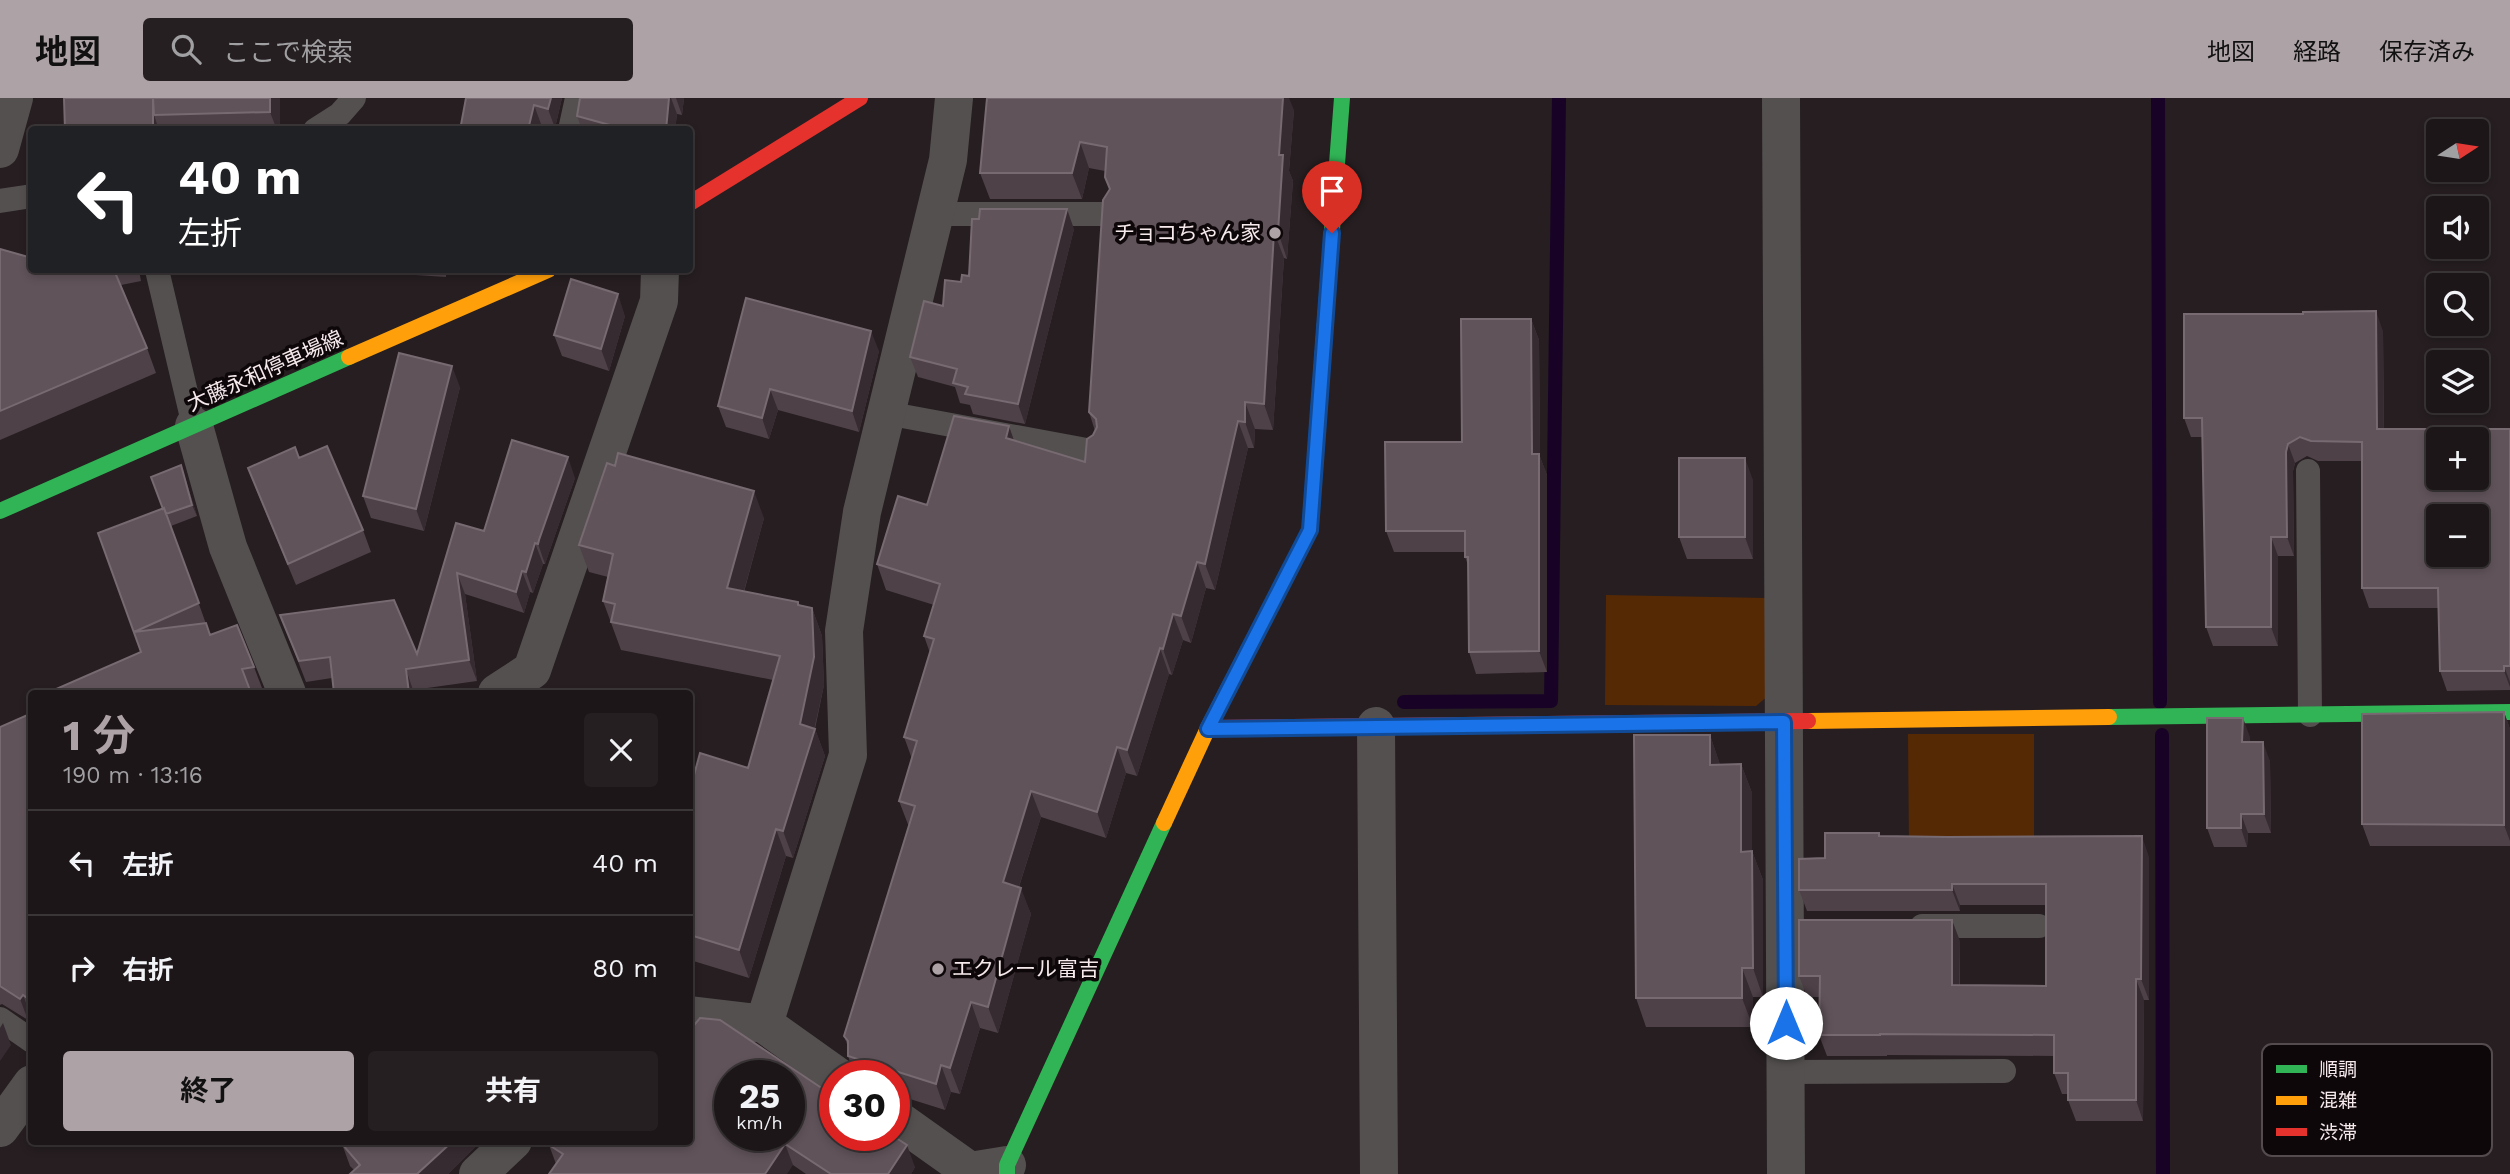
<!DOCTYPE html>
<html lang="ja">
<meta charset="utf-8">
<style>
:root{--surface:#1c1618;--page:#251f21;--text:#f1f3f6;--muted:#a09fa2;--line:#3a3537;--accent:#ada2a5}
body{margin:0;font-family:"Work Sans","Noto Sans JP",sans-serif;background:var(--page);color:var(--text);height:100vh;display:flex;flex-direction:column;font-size:26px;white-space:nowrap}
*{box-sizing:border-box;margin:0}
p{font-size:23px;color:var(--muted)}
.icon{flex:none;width:38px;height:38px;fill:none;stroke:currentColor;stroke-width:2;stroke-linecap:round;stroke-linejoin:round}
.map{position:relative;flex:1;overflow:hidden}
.side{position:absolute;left:28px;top:592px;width:665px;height:455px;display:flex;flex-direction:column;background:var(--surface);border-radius:7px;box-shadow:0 4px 10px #0003,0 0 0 2px var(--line)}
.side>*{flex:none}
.banner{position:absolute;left:28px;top:28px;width:665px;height:147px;border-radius:7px;box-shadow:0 4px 10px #0003,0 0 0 2px var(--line);background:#202124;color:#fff;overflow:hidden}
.needle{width:46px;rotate:78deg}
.tools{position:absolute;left:2426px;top:21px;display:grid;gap:14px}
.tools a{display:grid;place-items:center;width:63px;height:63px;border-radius:7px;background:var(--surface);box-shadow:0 4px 10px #0003,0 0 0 2px var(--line);font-size:35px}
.speed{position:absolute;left:714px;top:962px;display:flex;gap:14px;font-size:35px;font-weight:700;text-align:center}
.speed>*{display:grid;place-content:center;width:91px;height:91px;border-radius:50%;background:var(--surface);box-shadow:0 4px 10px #0003,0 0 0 2px var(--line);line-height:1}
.speed small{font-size:18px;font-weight:400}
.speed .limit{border:10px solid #d22;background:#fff;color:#111}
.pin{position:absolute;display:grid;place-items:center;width:60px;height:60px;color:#fff;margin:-72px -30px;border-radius:50% 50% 50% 0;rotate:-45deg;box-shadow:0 0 7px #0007}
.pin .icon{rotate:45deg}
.me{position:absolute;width:77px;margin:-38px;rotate:0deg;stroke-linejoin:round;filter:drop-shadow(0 0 5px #0008)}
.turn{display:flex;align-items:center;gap:24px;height:147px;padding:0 35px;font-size:32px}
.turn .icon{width:91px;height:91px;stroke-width:2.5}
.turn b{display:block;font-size:49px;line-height:60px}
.round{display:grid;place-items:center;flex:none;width:74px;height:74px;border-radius:7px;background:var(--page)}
.head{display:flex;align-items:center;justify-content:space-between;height:119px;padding:0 35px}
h1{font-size:42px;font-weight:700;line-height:52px;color:var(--accent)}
.primary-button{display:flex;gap:14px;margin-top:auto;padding:14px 35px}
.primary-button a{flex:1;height:80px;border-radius:7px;background:var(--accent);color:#111;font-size:28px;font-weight:700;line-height:80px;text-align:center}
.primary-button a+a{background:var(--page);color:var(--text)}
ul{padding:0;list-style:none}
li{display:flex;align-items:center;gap:21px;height:105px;padding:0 35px;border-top:2px solid var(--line)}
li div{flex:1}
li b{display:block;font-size:26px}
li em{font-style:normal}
header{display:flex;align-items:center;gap:42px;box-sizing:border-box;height:98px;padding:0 35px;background:var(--accent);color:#111}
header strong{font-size:33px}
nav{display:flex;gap:38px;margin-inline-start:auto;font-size:24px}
.search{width:490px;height:63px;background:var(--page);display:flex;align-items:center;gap:18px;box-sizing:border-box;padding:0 24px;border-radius:7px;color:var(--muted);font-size:26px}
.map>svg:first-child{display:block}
.green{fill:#562905}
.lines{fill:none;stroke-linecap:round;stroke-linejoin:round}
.stream{stroke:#180327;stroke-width:14}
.lane{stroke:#545050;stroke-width:24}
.street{stroke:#545050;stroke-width:38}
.fast{stroke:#30b455;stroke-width:16}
.slow{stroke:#ff9f0a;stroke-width:16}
.jam{stroke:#e5322d;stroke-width:16}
.wall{fill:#4e4148}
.shaded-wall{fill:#362b31}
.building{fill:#60535a;stroke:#776a71;stroke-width:2;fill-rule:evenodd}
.route-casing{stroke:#114b97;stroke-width:18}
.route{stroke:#1a73e8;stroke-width:12}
.poi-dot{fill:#ada2a5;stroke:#0e0709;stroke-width:2.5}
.labels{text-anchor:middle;stroke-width:7;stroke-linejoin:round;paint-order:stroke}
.poi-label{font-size:21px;fill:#f5e9ec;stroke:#0e0709;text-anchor:end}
.street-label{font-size:21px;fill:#f5e9ec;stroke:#0e0709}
.key{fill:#0e0709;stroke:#534b4d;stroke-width:2}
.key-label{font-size:19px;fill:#f5e9ec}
</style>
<header>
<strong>地図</strong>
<div class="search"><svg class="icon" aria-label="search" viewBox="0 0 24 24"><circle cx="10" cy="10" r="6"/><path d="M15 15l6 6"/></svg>ここで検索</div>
<nav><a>地図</a><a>経路</a><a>保存済み</a></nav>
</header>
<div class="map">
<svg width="2510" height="1076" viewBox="0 0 2510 1076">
<rect width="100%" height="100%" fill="#261e20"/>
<path class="green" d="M1606,497L1768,500L1769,597L1756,608L1605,607Z
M1908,636H2034V755H1909Z"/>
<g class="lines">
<path class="stream" d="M2158,0L2160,604
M1404,604L1551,603L1559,0
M2162,637L2163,1076"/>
<path class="lane" d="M315,32L340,16L354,0
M570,32L577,0
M0,103L32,98
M934,116H1105
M157,172L194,328
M886,315L1092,353
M2308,373L2310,617
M1922,828H2039
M0,921L32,943
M1786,974L2004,973"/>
<path class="street" d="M1781,0L1786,1076
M0,51L14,0
M194,328L228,449L287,595
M497,595L532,572L659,203L660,172
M1376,628L1379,1076
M690,917L764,926
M837,978L764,926L848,657L844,533L862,414L948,62L954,0
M894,1019L970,1073L1007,1067
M0,1030L32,986
M478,1076L513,1043"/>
<path class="fast" d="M1325,224L1342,0
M0,413L349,259
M2109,619L2510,614
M1007,1076V1067L1164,725"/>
<path class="slow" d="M349,259L548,172
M1808,623L2109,619
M1164,725L1208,630L1310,432L1325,224"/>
<path class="jam" d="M690,105L860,0
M1208,630L1808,623"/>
</g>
<path class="wall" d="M64,0H280V32H65Z
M466,0H562L555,30L541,26Z
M580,0H684L682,17L677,16L675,32H582L577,18Z
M987,0L1294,12L1289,73L1293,83L1287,161L1284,160L1273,332L1255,331L1254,350H1248L1215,492L1206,490L1191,545L1183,542L1172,577L1169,576L1137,678L1126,675L1106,740L1041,719L1019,789L1031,816L998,935L980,930L960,996L951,994L945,1012L894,996V978H855L848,958V949L844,938L909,729L899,703L912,661L904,639L930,555L924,538L934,507L886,492L877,466L927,407L1009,328L1014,342L1085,364L1095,333L1089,314L1110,92L1105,79V73L1089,70L1082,101H990L980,75Z
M1074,131L1025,326L973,316L970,307L960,305L955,289L918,279L910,259L961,184L969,178Z
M0,151L32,172H139L141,183L121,187L147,250L156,275L0,342Z
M399,172H446V179L401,176Z
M625,218L609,273L562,258L554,237Z
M1531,221L1539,242L1540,359L1547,377V574L1476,576L1469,554L1468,467L1465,459V454H1394L1386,433L1462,344Z
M2383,233L2384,331H2510V592L2447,593L2440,573L2439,510H2369L2362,490V363H2318L2307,358L2295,365L2293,373L2294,458H2278V548H2213L2206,529L2202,339H2191L2184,320Z
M879,253L859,334L778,312L769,341L726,329L718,308Z
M460,289L424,433L371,420L363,398Z
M181,367L197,418L171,428L210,537L254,569L262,590L250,592L141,554L98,435L163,411Z
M248,370L363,432L371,454L296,487L256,391Z
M575,380L546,463L545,466H543L533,495L530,494L524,515L465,496L477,583L413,592L332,580L306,584L280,517L417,556L456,425L484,433Z
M1753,382V461H1687L1679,439Z
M764,420L744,494L798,504L800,507L812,510L822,538L824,587L815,631L825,658L793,760L786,758L749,880L690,862V692L748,670L773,582L621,552L603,503L608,479L589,474L579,447Z
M2504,614L2510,631V748H2370L2362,726Z
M32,615V919L28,922L2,906L0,907V629Z
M1710,637L1720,667L1741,666L1752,695V753L1763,782V899H1753V929H1646L1636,900Z
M2250,639V644L2270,663L2271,735H2248L2247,749H2214L2207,730Z
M1880,738L2149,759V902H2144L2143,1023H2076L2068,1002V996H2062L2054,975V958L1887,957V958H1827L1819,937V899H1807L1799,878L1960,843V887L2046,888V807H1960V813H1807L1799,792L1825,760Z
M720,922L915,1069L911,1076H806L793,1067L556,1066L549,1047L690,1043Z
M479,1045L448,1076H350L354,1072L350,1068L342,1046Z"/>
<path class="shaded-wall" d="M153,0L154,17L159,32H153Z
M270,0H280V32H277L270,14Z
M551,0H562L555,30L548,11Z
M669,0H671L677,16L675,32H666Z
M676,0H684L682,17Z
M1283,0H1289L1294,12L1289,73L1293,83L1287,161L1278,134L1279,57Z
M534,7L541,26L539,32H528Z
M1080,44L1089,70L1082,101L1072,75Z
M1067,111L1074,131L1025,326L1018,306Z
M1274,134L1284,160L1273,332L1264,306Z
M618,196L625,218L609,273L601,251Z
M2376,213L2383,233L2384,351L2377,331Z
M1531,221L1539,242L1540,359L1547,377V574L1539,553L1532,356Z
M871,233L879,253L859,334L852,313Z
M452,268L460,289L424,433L416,411Z
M770,291L778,312L769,341L762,320Z
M1245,304L1255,331L1254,350L1245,324Z
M1238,323L1248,350L1215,492L1205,466Z
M1009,328L1018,355L1006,340Z
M2288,346L2295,365L2293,373L2294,458L2287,439L2286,354Z
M568,359L575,380L545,466L538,446Z
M1745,360L1753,382V461L1745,439Z
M181,367L185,379L197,418L192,407Z
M754,393L764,420L737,518L727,490Z
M2271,439L2278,458V548L2271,529Z
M535,445L543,466L533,495L526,474Z
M1197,464L1206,490L1191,545L1181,518Z
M522,473L530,494L524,515L516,494Z
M457,475L465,496L477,583L469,562Z
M812,510L822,538L824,587L814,632L815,631L825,658L793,760L783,733L800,626Z
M1173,516L1183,542L1172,577L1163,551Z
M1160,550L1169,576L1137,678L1127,652Z
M2504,568L2510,584V589L2504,573Z
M406,571L414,595H409Z
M2504,614L2510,631V743L2504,727Z
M2243,620L2250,639L2249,663L2242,644Z
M1710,637L1720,666V696L1710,667Z
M2263,644L2270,663L2271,735L2264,716Z
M1117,649L1126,675L1106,740L1097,714Z
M1741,666L1752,695V783L1741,754Z
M1031,693L1041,719L1012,810L1003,784Z
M2241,716L2248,735L2247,749L2241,730Z
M776,731L786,758L749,880L739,852Z
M2142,738L2149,759V902L2141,881Z
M1752,753L1763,782V899L1753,870Z
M1952,786L1960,807V813L1952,792Z
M1021,790L1031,816L998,935L988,909Z
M1952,822L1960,843L1959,908L1952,887Z
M1742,870L1753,899V929L1742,900Z
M2136,881L2144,902L2143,1023L2136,1002Z
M23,897L31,918L28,922L20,901Z
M971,904L980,930L960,996L950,970Z
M3,925L11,947L0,963V930Z
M941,967L951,994L945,1012L936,986Z
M453,1043H479V1045L448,1076H417Z
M785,1046L793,1067L787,1076H765Z
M907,1047L915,1069L911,1076H888Z"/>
<path class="building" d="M64,0H153V32H65Z
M153,0H270V14L154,17Z
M466,0H551L548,11L534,7L528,32H460Z
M580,0H669L666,32H628L577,18Z
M987,0H1283L1279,57H1283L1278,134H1274L1264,306L1245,304V324L1238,323L1205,466L1197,464L1181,518L1173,516L1163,551L1160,550L1127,652L1117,649L1097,714L1031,693L1003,784L1021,790L988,909L971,904L950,970L941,967L936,986L848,958V943L844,938L915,708L899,703L917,643L904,639L934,541L924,538L940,486L877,466L898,398L927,407L954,318L1009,328L1006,340L1085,364L1087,341L1093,337L1097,329L1096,321L1089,314L1103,102L1110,91L1105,79L1107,49L1080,44L1072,75H980Z
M980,111H1067L1018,306L965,296L968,289L953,285L957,271L910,259L924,203L943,208L945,182L961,184L962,177L969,178L972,121H979Z
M0,151L32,160V172H114L147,250L0,313Z
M571,181L618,196L601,251L554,237Z
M746,200L871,233L852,313L770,291L762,320L718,308Z
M2376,213L2377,331H2510V568H2504V573H2440L2438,490H2362V344L2311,343L2300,339L2288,346L2286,354L2287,439H2271V529H2206L2202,320H2184V216H2303V214ZM2438,341H2476V380H2438ZM2438,418H2476V457H2438Z
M1461,221H1531L1532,356H1539V553L1469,554L1468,459H1465V433H1386L1385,344H1462Z
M399,255L452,268L416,411L363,398Z
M512,342L568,359L539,442L538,446L535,445L526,474L522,473L516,494L457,475L469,562L406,571L409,595H334L330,559L299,563L280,517L394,502L417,556L456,425L484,433Z
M327,348L363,432L288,466L248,370L295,349L299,360Z
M618,355L754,393L727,490L798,504V507L812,510L814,559L800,626L815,631L783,733L776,731L739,852L690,837V692L700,655L748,670L780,558L611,524L615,506L603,503L613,456L579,447L607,365L615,368Z
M1679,360H1745V439H1679Z
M181,367L192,407L166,416L164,410L163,411L151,379Z
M164,410L199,505L134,534L206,525L210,537L237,527L254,569L242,571L251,595H57L56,591L141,554L98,435Z
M2504,614V727L2362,726V616Z
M32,615V899L30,902L23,897L20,901L0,888V629Z
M2207,620H2243L2242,644H2263L2264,716H2241V730H2207Z
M1634,637H1710V667L1741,666V754L1752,753L1753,870H1742V900H1636Z
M1825,735H1879V738L1948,739L2142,738L2141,881H2136V1002H2068V975H2054V937L1880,936V937H1819L1820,878H1799V822H1952V887L2046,888V786H1952V792H1799V761L1825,760Z
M700,920L720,922L835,999V1038H893L907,1047L888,1076H831L785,1046L765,1076H549L563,1056L549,1047L551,1043H690V932ZM730,978H789V1038H730Z
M346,1043H453L417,1076H350L360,1067L342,1046Z"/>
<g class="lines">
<g class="route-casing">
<path id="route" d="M1332,135L1310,432L1208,631L1784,624L1786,925"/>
</g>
<use href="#route" class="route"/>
</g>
<g class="poi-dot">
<circle cx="1275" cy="135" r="7"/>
<circle cx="938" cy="871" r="7"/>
</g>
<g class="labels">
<g class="poi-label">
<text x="1261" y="142">チョコちゃん家</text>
<text x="952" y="878" text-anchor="start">エクレール富吉</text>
</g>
<g class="street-label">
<text transform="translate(265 273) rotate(-24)" y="7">大藤永和停車場線</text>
</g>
</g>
<rect x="2262" y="946" width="230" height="112" rx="10" class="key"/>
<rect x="2276" y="967" width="31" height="8" fill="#30b455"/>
<rect x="2276" y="998" width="31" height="9" fill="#ff9f0a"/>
<rect x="2276" y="1030" width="31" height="8" fill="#e5322d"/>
<g class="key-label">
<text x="2319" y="978">順調</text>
<text x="2319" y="1009">混雑</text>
<text x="2319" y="1041">渋滞</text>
</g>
</svg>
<div class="tools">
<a><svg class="needle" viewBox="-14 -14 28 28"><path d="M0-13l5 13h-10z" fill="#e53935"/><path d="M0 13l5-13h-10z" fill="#a09fa2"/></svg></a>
<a><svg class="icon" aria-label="sound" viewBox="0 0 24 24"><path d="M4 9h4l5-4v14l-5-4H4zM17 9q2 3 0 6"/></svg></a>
<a><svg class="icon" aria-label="search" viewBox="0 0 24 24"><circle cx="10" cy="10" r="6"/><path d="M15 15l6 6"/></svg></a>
<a><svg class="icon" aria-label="layers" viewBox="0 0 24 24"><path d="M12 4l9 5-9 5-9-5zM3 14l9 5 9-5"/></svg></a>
<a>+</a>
<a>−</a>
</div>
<div class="speed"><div>25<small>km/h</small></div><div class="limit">30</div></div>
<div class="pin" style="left:1332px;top:135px;background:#d93025"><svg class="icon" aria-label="arrive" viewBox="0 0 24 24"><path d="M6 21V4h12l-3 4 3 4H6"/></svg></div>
<svg class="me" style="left:1786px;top:925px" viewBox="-20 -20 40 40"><circle r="19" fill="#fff"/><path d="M0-13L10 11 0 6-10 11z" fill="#1a73e8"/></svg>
<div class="banner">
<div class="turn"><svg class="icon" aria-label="left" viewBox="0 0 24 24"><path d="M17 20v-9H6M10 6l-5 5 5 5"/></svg><div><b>40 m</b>左折</div></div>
</div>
<section class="side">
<div class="head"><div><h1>1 分</h1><p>190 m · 13:16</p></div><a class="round"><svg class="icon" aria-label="close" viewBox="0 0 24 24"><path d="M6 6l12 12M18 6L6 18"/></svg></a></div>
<ul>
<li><svg class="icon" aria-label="left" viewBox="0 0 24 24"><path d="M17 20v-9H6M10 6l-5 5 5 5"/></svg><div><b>左折</b></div><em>40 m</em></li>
<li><svg class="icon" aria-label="right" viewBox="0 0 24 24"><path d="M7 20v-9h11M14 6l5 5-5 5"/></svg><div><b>右折</b></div><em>80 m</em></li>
</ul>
<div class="primary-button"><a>終了</a><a>共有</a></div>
</section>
</div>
